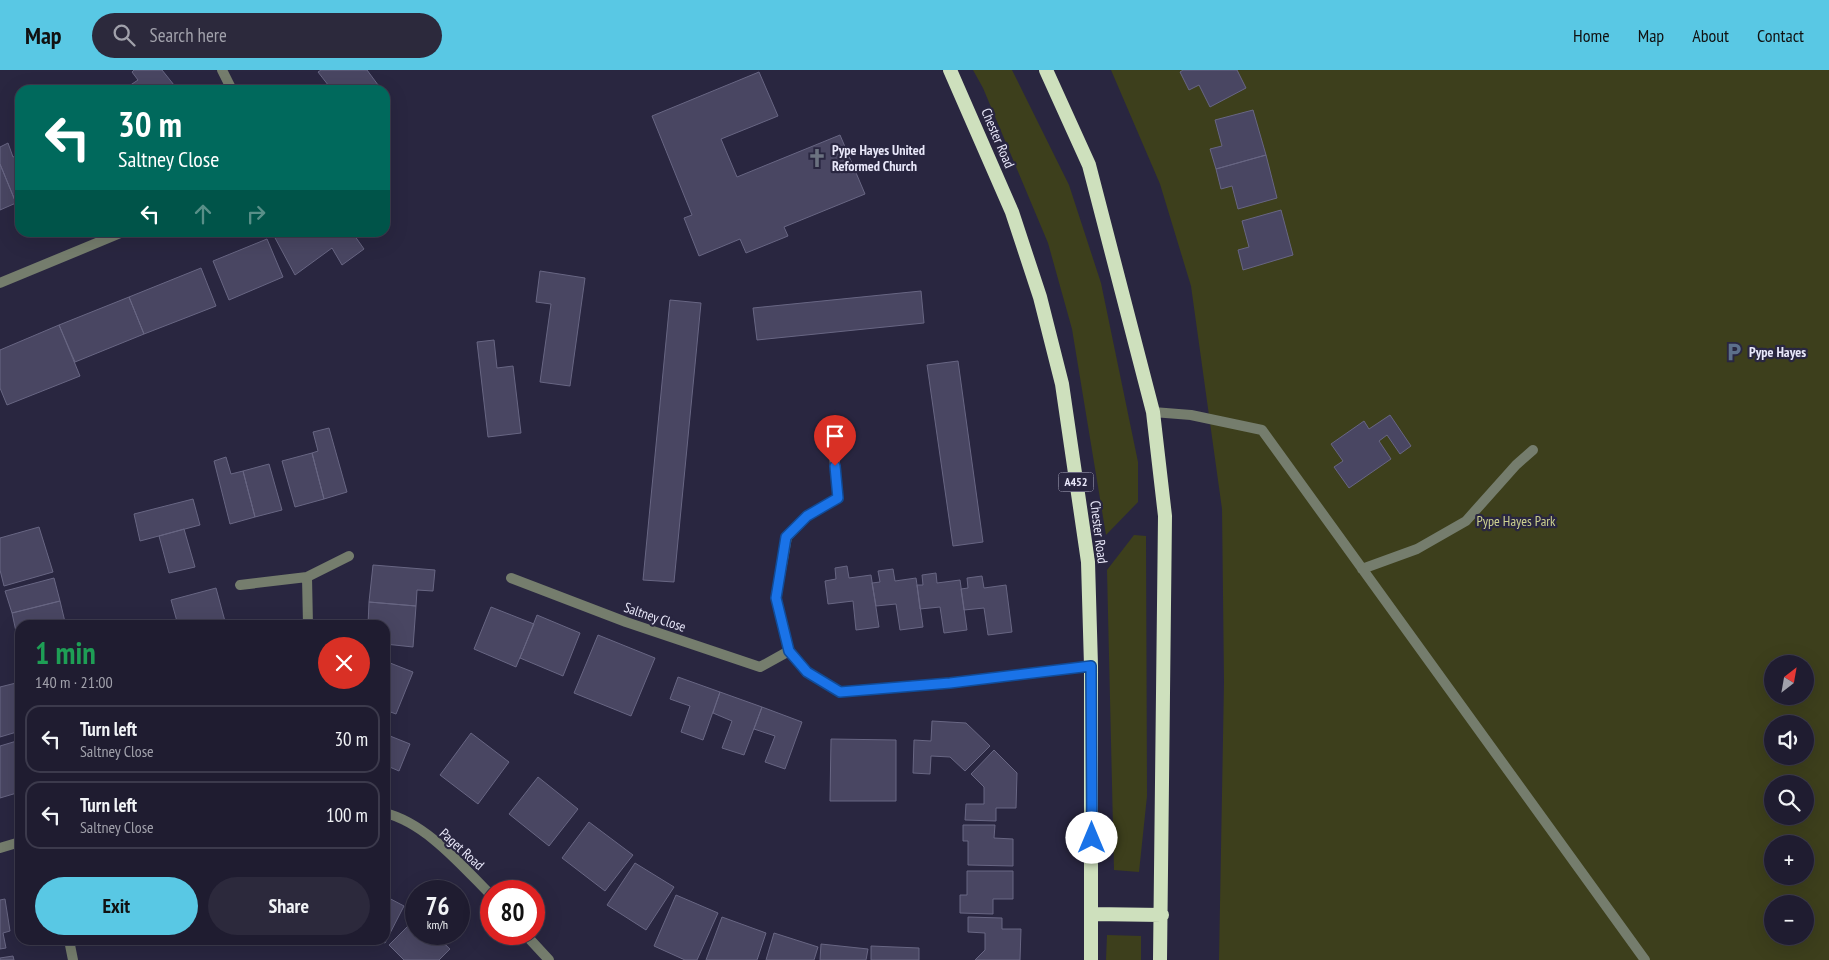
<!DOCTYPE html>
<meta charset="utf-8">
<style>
:root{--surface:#1f1c30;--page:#2c293c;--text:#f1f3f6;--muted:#a1a1ab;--line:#3c3a4c;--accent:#59c8e4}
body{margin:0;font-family:"PT Sans Narrow",sans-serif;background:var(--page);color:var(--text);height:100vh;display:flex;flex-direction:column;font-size:19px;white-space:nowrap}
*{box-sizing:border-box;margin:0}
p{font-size:16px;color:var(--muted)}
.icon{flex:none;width:28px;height:28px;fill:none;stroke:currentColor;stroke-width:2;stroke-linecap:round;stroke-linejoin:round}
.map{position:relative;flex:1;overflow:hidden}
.panel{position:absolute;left:15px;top:550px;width:375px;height:325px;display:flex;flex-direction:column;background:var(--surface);border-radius:15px;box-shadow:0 5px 20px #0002,0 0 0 1px var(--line)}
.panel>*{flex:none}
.hud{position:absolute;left:15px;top:15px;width:375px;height:152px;border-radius:15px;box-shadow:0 5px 20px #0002,0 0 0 1px var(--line);background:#00695c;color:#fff;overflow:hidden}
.needle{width:32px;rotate:31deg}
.fabs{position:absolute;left:1764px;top:585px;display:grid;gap:10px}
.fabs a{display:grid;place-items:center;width:50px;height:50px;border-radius:50%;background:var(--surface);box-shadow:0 5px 20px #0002,0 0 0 1px var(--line);font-size:25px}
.speed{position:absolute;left:405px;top:810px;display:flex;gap:10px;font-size:25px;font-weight:700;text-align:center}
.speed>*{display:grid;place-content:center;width:65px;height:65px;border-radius:50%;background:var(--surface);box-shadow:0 5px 20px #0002,0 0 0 1px var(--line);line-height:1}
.speed small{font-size:12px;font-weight:400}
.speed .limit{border:8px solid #d22;background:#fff;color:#111}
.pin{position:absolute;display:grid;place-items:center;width:42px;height:42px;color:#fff;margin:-51px -21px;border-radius:50% 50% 50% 0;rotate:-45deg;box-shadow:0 0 5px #0007}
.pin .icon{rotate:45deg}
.me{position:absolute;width:55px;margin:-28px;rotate:0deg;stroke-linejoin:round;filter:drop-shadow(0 0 4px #0008)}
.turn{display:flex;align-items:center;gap:18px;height:105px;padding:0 20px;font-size:22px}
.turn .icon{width:65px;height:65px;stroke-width:2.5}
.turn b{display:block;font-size:35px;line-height:42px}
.lanes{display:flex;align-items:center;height:48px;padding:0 20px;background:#0003;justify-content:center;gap:25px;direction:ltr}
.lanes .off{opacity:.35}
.round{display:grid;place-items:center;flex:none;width:52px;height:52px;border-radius:26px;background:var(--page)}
.headline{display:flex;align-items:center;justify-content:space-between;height:85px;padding:0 20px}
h1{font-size:30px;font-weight:700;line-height:38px;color:#1e9e55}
.button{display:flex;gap:10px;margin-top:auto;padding:10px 20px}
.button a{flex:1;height:58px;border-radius:30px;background:var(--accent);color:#111;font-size:20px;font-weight:700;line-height:58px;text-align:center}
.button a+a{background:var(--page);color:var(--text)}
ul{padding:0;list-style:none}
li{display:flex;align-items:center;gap:15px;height:68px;margin:0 10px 8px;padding:0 10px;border:2px solid var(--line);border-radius:15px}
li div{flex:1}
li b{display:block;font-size:19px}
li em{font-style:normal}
header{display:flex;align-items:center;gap:30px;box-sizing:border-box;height:70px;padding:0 25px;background:var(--accent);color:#111}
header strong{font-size:24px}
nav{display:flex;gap:28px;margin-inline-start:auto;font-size:18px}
.search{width:350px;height:45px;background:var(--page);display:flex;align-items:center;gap:12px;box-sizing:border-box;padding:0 18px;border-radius:28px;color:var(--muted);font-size:19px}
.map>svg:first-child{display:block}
.green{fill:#3d3f1c;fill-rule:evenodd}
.building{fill:#494662;stroke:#686683}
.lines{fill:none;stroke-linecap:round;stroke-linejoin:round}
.service{stroke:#757d6d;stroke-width:10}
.minor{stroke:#757d6d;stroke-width:10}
.trunk{stroke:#cee0bd;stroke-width:14}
.route-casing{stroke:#114b97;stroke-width:12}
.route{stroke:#1a73e8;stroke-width:9}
.labels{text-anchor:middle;stroke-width:4.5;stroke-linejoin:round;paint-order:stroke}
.shield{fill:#292640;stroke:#afadc2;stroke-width:1}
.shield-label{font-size:12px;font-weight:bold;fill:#e8e7f9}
.street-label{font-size:14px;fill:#e8e7f9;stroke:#292640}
.poi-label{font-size:14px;font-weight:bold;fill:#e8e7f9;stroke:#292640;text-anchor:start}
.park-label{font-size:14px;fill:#cdd18f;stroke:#292640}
</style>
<header>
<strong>Map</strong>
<div class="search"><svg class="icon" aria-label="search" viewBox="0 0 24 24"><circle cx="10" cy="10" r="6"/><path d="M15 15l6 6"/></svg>Search here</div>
<nav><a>Home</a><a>Map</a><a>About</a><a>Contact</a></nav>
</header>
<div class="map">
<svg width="1829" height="890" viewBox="0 0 1829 890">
<rect width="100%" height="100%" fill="#292640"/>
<path class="green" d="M973,0H1012L1069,115L1101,213L1138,392V432L1106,465L1072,259L1048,173L983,18Z
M1111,0H1829V890H1219L1224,612L1222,439L1191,216L1160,114ZM1772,594H1805V626H1772ZM1772,654H1805V686H1772ZM1772,714H1805V746H1772ZM1772,774H1805V806H1772ZM1772,834H1805V866H1772Z
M1134,465L1146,466L1147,726L1139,802L1114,800L1107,500Z
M1107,865L1141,866V890H1106Z"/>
<path class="building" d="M134,0H162L178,20H131L129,16L138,10L132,2Z
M321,0H367L381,19L332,20L318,2Z
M1183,0H1237L1246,18L1210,37L1199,15L1189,20L1180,2Z
M759,2L778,46L721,69L737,107L840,65L865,124L784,157L788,166L746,183L740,169L699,186L684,148L692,145L652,46Z
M385,40H388L390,73L385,72Z
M1253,40L1266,85L1216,99L1210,79L1222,76L1215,50Z
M385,72L390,73L388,131L385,130Z
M8,73L13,87L20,84V131L16,133L0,94V77Z
M1266,85L1277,128L1238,139L1232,116L1221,119L1216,99Z
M0,94L16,133L0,140Z
M1281,140L1293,185L1243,200L1238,180L1249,177L1242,151Z
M280,162H352L364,179L342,195L332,178L295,205L274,166Z
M267,169L283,207L229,230L213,191Z
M201,198L216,236L144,264L129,227Z
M540,201L585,208L570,316L540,312L551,234L536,232Z
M921,221L924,253L757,270L753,238Z
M129,227L144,264L75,292L59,255Z
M670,230L701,233L674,512L643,510Z
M59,255L80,306L7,335L0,318V280Z
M494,270L497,298L513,296L521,363L488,367L477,272Z
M958,291L983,472L953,476L927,295Z
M1390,345L1411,376L1400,384L1387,365L1379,371L1391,389L1349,418L1334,397L1343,391L1331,374L1364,351L1369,359Z
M329,358L347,422L324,429L312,383L318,381L313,362Z
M312,383L324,429L295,437L282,391Z
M226,387L231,404L243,401L255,447L230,454L214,391Z
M269,394L282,440L255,447L243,401Z
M193,429L200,455L140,471L134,444Z
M39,457L53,502L4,516L0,500V468Z
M184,459L195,497L169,503L159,466Z
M373,495L435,500L433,521L417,520L416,536L369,532Z
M847,496L849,508L871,505L879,557L856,560L853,531L828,534L825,511L836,509L835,498Z
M893,499L895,511L916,508L923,557L900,560L896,534L876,536L872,513L880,512L878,501Z
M936,503L937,513L960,510L967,560L944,563L940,537L920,539L917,515H923L922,505Z
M982,506L984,518L1006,515L1012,562L988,565L984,538L964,540L961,519L968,518L967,508Z
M54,508L60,531L12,543L5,521Z
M216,518L226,555H178L171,530Z
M60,531L65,552L74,550L76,555H20V565L17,566L12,543Z
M369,532L416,536L413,577L385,574V555H368Z
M491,537L534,554L516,597L474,579Z
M537,545L580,563L563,606L520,588Z
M598,565L655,588L631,646L574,623Z
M385,591L413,602L396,644L385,640Z
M678,607L720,622L703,670L681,662L690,636L670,629Z
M16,613L20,628V661L0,667V617Z
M720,622L762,637L744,685L722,678L732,651L713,643Z
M762,637L802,652L785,699L765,692L775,666L754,659Z
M385,640L391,642L385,657Z
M932,651L966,653L990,676L965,701L950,687L931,686L930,704L913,703L914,670L931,671Z
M471,663L509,692L478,734L440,705Z
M385,664L410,674L399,701L385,695Z
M831,669L896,670V731H830Z
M20,670V722L0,728V676Z
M994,680L1017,703L1016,738H996V751L965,750L966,734H984V717L971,704Z
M538,707L578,739L549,776L509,744Z
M589,752L633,785L605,821L562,788Z
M963,755H995L994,768L1013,769V796L968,795V771H963Z
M635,793L674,817L646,860L607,835Z
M967,801H1013V829H993V844L960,843V825H967Z
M676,825L718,843L697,890H685L654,876Z
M385,826L404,836L385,873L379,870H385Z
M5,829L10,861L3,863L6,878L0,879V830Z
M722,847L766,863L757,890H706Z
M968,847L1002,848V859H1021L1020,890H975L985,880V863L968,862Z
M416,848V864H434L450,879L439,890H404L389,875Z
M774,863L818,877L814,890H766Z
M101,870H124L102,874Z
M821,874L868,879L866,890H820Z
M871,876L919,878V890H871Z
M13,886L14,890H0V888Z"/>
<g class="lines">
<path class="service" d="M1153,342L1191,345L1262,360L1645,890
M1362,499L1417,479L1466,451L1516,395L1533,380"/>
<path class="minor" d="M222,0L232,20
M0,213L123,162
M307,507L349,486
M511,508L626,552L760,597L789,581L807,602L840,622L950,613L1091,596
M240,515L307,507L308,555
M789,581L776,528L787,467L807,446L838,428L832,364
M385,743C426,753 462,796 491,825
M0,778L20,772
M525,864L549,890
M69,870L73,890"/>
<path class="trunk" d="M950,0L1012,142L1040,227L1062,314L1088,492L1091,596V890
M1046,0L1089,95L1153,342L1165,446L1160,890
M1092,844L1162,845"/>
</g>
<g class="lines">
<g class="route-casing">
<path id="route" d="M835,396L838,428L807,446L786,467L776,528L789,581L807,602L840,622L950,613L1091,596L1092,768"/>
</g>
<use href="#route" class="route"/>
</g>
<defs>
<g id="church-bare" transform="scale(1.5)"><path d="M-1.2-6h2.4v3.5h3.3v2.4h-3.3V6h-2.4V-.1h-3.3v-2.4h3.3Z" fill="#6b7280" stroke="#292640" stroke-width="2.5" paint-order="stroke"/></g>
<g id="parking-bare" transform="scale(1.5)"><path d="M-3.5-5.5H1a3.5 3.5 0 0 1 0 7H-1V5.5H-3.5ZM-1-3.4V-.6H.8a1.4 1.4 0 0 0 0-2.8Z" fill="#5c6f8a" stroke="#292640" stroke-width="2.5" paint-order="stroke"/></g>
</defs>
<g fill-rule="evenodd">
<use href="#church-bare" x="817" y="88"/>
<use href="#parking-bare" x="1734" y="282"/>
</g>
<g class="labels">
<rect class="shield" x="1058.5" y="402.5" width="35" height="19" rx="4"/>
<g class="shield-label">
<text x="1076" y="416">A452</text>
</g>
<g class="street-label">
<text transform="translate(998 68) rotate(67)" y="5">Chester Road</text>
<text transform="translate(1099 462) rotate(83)" y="5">Chester Road</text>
<text transform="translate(655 547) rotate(19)" y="5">Saltney Close</text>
<text transform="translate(462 779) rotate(42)" y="5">Paget Road</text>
</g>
<g class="poi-label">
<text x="832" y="85">Pype Hayes United<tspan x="832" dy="16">Reformed Church</tspan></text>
<text x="1749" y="287">Pype Hayes</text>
</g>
<g class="park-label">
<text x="1516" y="456">Pype Hayes Park</text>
</g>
</g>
</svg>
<div class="fabs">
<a><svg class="needle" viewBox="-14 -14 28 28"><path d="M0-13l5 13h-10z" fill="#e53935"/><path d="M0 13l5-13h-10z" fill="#a1a1ab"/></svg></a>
<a><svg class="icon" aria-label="sound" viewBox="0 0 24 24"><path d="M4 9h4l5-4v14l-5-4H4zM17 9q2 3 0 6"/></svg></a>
<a><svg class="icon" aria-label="search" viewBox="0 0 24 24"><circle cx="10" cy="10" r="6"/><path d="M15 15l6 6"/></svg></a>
<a>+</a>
<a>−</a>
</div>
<div class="speed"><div>76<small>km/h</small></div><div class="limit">80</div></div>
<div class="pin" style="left:835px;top:396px;background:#d93025"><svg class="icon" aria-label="arrive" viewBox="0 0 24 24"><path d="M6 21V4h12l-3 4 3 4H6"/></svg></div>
<svg class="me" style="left:1092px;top:768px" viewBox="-20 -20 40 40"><circle r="19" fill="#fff"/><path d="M0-13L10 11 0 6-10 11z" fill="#1a73e8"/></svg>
<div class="hud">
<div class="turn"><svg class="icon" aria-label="left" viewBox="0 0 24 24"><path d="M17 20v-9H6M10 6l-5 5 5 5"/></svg><div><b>30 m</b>Saltney Close</div></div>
<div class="lanes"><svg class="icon" aria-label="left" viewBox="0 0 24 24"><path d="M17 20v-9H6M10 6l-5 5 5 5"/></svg><svg class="icon off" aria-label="ahead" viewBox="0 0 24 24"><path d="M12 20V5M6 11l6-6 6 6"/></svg><svg class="icon off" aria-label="right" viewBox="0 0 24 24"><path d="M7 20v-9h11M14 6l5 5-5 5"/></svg></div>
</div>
<section class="panel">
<div class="headline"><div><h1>1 min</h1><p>140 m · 21:00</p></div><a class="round" style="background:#d93025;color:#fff"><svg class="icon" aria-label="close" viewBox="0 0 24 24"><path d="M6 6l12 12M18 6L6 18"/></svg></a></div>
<ul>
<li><svg class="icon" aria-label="left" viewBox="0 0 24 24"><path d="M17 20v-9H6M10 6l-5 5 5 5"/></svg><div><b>Turn left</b><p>Saltney Close</p></div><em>30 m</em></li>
<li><svg class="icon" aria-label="left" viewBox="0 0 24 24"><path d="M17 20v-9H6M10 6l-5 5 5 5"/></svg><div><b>Turn left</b><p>Saltney Close</p></div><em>100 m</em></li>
</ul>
<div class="button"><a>Exit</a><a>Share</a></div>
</section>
</div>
